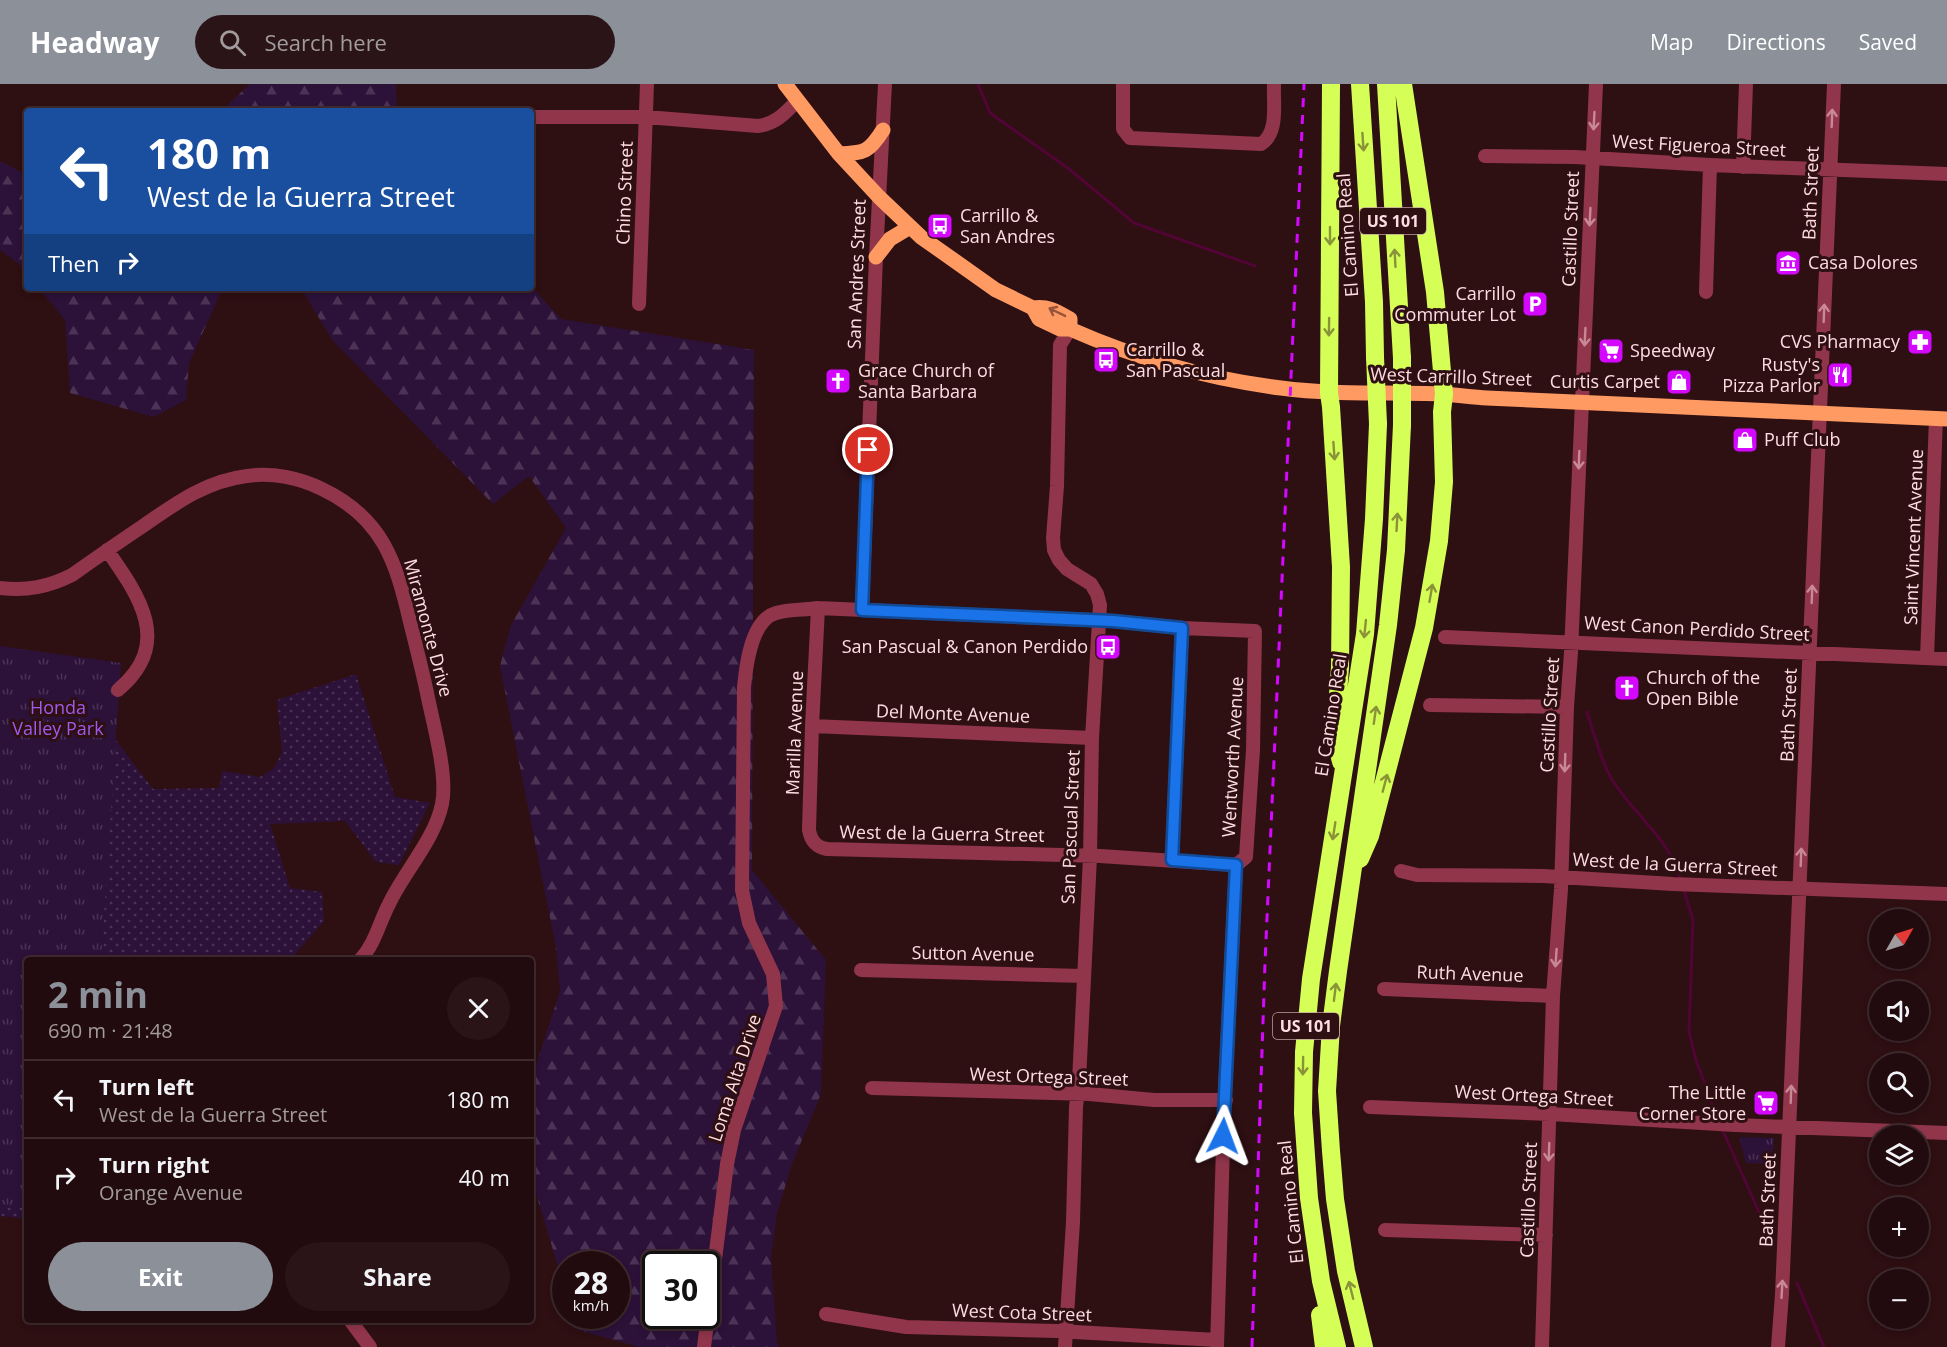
<!DOCTYPE html>
<meta charset="utf-8">
<style>
:root{--surface:#220b0e;--page:#2a1417;--text:#f1f3f6;--muted:#a29b9e;--line:#3f2b2e;--accent:#8c9099}
body{margin:0;font-family:"Open Sans",sans-serif;background:var(--page);color:var(--text);height:100vh;display:flex;flex-direction:column;font-size:22px;white-space:nowrap}
*{box-sizing:border-box;margin:0}
p{font-size:20px;color:var(--muted)}
.icon{flex:none;width:33px;height:33px;fill:none;stroke:currentColor;stroke-width:2;stroke-linecap:round;stroke-linejoin:round}
.map{position:relative;flex:1;overflow:hidden}
.panel{position:absolute;left:24px;top:873px;width:510px;height:366px;display:flex;flex-direction:column;background:var(--surface);border-radius:6px;box-shadow:0 3px 9px #0003,0 0 0 2px var(--line)}
.panel>*{flex:none}
.hud{position:absolute;left:24px;top:24px;width:510px;height:183px;border-radius:6px;box-shadow:0 3px 9px #0003,0 0 0 2px var(--line);background:#1a4fa0;color:#fff;overflow:hidden}
.needle{width:39px;rotate:51deg}
.controls{position:absolute;left:1869px;top:825px;display:grid;gap:12px}
.controls a{display:grid;place-items:center;width:60px;height:60px;border-radius:50%;background:var(--surface);box-shadow:0 3px 9px #0003,0 0 0 2px var(--line);font-size:30px}
.speed{position:absolute;left:552px;top:1167px;display:flex;gap:12px;font-size:30px;font-weight:700;text-align:center}
.speed>*{display:grid;place-content:center;width:78px;height:78px;border-radius:50%;background:var(--surface);box-shadow:0 3px 9px #0003,0 0 0 2px var(--line);line-height:1}
.speed small{font-size:15px;font-weight:400}
.speed .limit{border:3px solid #111;border-radius:9px;background:#fff;color:#111}
.pin{position:absolute;display:grid;place-items:center;width:51px;height:51px;color:#fff;margin:-26px;border:3px solid #fff;border-radius:50%;box-shadow:0 2px 6px #0007}
.me{position:absolute;width:66px;margin:-33px;rotate:3deg;stroke-linejoin:round;filter:drop-shadow(0 0 4px #0008)}
.turn{display:flex;align-items:center;gap:21px;height:126px;padding:0 24px;font-size:27px}
.turn .icon{width:78px;height:78px;stroke-width:2.5}
.turn b{display:block;font-size:42px;line-height:51px}
.then{display:flex;align-items:center;height:57px;padding:0 24px;background:#0003;gap:12px;font-size:22px}
.round{display:grid;place-items:center;flex:none;width:63px;height:63px;border-radius:32px;background:var(--page)}
.overview{display:flex;align-items:center;justify-content:space-between;height:102px;padding:0 24px}
h1{font-size:36px;font-weight:700;line-height:45px;color:var(--accent)}
.button{display:flex;gap:12px;margin-top:auto;padding:12px 24px}
.button a{flex:1;height:69px;border-radius:36px;background:var(--accent);color:#fff;font-size:24px;font-weight:700;line-height:69px;text-align:center}
.button a+a{background:var(--page);color:var(--text)}
ul{padding:0;list-style:none}
li{display:flex;align-items:center;gap:18px;height:78px;padding:0 24px;border-top:2px solid var(--line)}
li div{flex:1}
li b{display:block;font-size:22px}
li em{font-style:normal}
header{display:flex;align-items:center;gap:36px;box-sizing:border-box;height:84px;padding:0 30px;background:var(--accent);color:#fff}
header strong{font-size:28px}
nav{display:flex;gap:33px;margin-inline-start:auto;font-size:21px}
.search{width:420px;height:54px;background:var(--page);display:flex;align-items:center;gap:15px;box-sizing:border-box;padding:0 21px;border-radius:33px;color:var(--muted);font-size:22px}
.map>svg:first-child{display:block}
.grass{fill:url(#grass-dots)}
.forest{fill:url(#forest-firs);fill-rule:evenodd}
.park{fill:url(#park-tufts)}
.lines{fill:none;stroke-linecap:round;stroke-linejoin:round}
.stream{stroke:#500535;stroke-width:3}
.minor{stroke:#91354b;stroke-width:14}
.major{stroke:#ff9a63;stroke-width:15}
.highway{stroke:#d5ff57;stroke-width:18}
.rail{stroke:#d408ff;stroke-width:3;stroke-dasharray:9 8;stroke-linecap:butt}
.highway-bridge{stroke:#d5ff57;stroke-width:18}
.oneway{stroke:#c88896}
.oneway2{stroke:#8a9338}
.oneway3{stroke:#96543a}
.route-casing{stroke:#114b97;stroke-width:15}
.route{stroke:#1a73e8;stroke-width:10}
.labels{text-anchor:middle;stroke-width:6;stroke-linejoin:round;paint-order:stroke}
.shield{fill:#2e0f12;stroke:#c09ea3;stroke-width:1.5}
.shield-label{font-size:16px;font-weight:bold;fill:#ffdce1}
.street-label{font-size:18px;fill:#ffdce1;stroke:#2e0f12}
.poi-label{font-size:18px;fill:#ffdce1;stroke:#2e0f12;text-anchor:start}
.park-label{font-size:18px;fill:#a05aec;stroke:#2e0f12}
</style>
<header>
<strong>Headway</strong>
<div class="search"><svg class="icon" aria-label="search" viewBox="0 0 24 24"><circle cx="10" cy="10" r="6"/><path d="M15 15l6 6"/></svg>Search here</div>
<nav><a>Map</a><a>Directions</a><a>Saved</a></nav>
</header>
<div class="map">
<svg width="1947" height="1263" viewBox="0 0 1947 1263">
<defs>
<pattern id="grass-dots" width="8" height="8" patternUnits="userSpaceOnUse" patternTransform="scale(1.5)"><rect width="8" height="8" fill="#2c1139"/><path d="M2 2h.1M6 6h.1" fill="none" stroke="#4c3355" stroke-width="1.8" stroke-linecap="round"/></pattern>
<pattern id="forest-firs" width="22" height="20" patternUnits="userSpaceOnUse" patternTransform="scale(1.5)"><rect width="22" height="20" fill="#2c1139"/><path d="M5 1l3.5 6h-7zM16 11l3.5 6h-7z" fill="#4c3355"/></pattern>
<pattern id="park-tufts" width="24" height="20" patternUnits="userSpaceOnUse" patternTransform="scale(1.5)"><rect width="24" height="20" fill="#2c1139"/><path d="M3 7l-1-3M5 7V3M7 7l1-3M15 17l-1-3M17 17v-4M19 17l1-3" fill="none" stroke="#4c3355"/></pattern>
</defs>
<rect width="100%" height="100%" fill="#2e0f12"/>
<path class="grass" d="M0,582L64,588L153,705L219,704L222,687L260,693L273,685L282,669L277,616L356,590L395,713L430,719L399,781L376,778L345,737L270,740L290,804L322,808L324,837L290,876H27V1135L0,1132Z"/>
<path class="forest" d="M250,0H396L397,27H221Z
M0,77L27,91V190L19,180L0,166Z
M531,202L561,235L754,266L752,786L826,876L821,1010L792,1080L777,1129L771,1173L777,1257L779,1263H639L578,1246L574,1232H616V1180H566L565,1205L536,1110L531,1072V1007L538,975L560,907L556,864L500,582L511,541L566,444L529,392L493,420L332,256L301,204H531ZM656,1180H706V1232H656Z
M39,204H223L189,279L186,316L154,333L70,309L65,236Z"/>
<path class="park" d="M0,562L121,579L101,876H27V1122L0,1125Z
M1739,1053L1774,1054L1773,1080L1746,1079Z"/>
<g class="lines">
<path class="stream" d="M978,0L990,29L1069,85L1134,139L1255,182
M1587,628C1594,650 1600,674 1611,694C1634,732 1668,751 1681,797
M1683,803L1693,836L1689,948L1696,976L1718,1036
M1722,1045L1767,1146
M1797,1199L1824,1263"/>
<path class="minor" d="M1123,0V45L1130,54L1261,60C1279,49 1273,19 1274,0
M531,33H646L758,42C776,40 785,29 797,17
M1485,72L1575,73L1710,81L1947,90
M1743,83L1746,0
M1706,208L1710,81
M639,220L647,0
M107,466C140,513 173,560 118,606
M0,504C27,507 48,503 72,491C96,474 119,458 143,442C176,419 206,397 247,392C272,388 300,394 322,405C383,434 396,478 410,538C416,562 422,585 427,609C433,640 448,690 442,720C435,755 404,788 389,820C379,839 375,860 360,876
M818,524L812,642L809,746C811,757 816,763 827,765L1100,772L1236,781
M862,526L876,173L885,0
M1445,553L1947,575
M1927,574L1936,334
M1430,621L1567,623
M812,642L1092,654
M1172,776L1182,544
M1401,787L1417,791L1543,792L1673,800L1947,810
M861,886L1083,892
M1384,905L1553,912
M872,1004L1089,1010L1154,1016H1226
M1370,1023L1550,1030L1735,1041L1947,1049
M1385,1146L1546,1151
M826,1230L906,1243L1057,1247L1217,1256
M350,1236L370,1263
M704,1263L727,1080L734,1046L776,922L773,890L749,839L742,806L744,603C746,582 751,536 776,529C788,525 805,526 818,524L1113,537L1182,544L1255,547L1253,666L1246,773L1236,781L1224,1029L1217,1263
M1065,1263L1073,1138L1076,1023L1079,997L1090,773L1092,654L1100,521L1097,510L1091,500L1067,485L1059,476L1054,466L1053,454L1057,402L1060,261L1070,245
M1542,1263L1553,912L1561,805L1567,623L1571,568L1596,0
M1778,1263L1782,1210L1834,0"/>
<path class="major" d="M785,0L839,70L879,113L921,153L996,206L1033,224L1039,235L1060,245H1070C1138,275 1208,295 1281,304C1334,311 1388,308 1441,310C1456,311 1472,313 1487,314L1947,335
M839,70C865,69 869,68 883,46
M876,173L890,155L910,143
M1033,224C1049,222 1056,227 1070,235V245"/>
<path class="highway" d="M1331,0L1329,309L1331,323L1341,483L1340,583L1335,652L1341,678
M1360,0L1374,218L1375,273
M1386,0L1402,274
M1360,775L1370,752L1424,544L1439,457L1444,398L1442,328L1444,310L1435,208L1403,0
M1320,1231L1324,1263
M1337,1263L1321,1197L1309,1114L1303,1029L1304,968L1311,895L1365,550L1374,435L1378,340
M1364,1263L1346,1187L1335,1115L1331,1067L1327,1007L1331,942L1338,887L1388,541L1396,466L1402,341"/>
<path class="rail" d="M1252,1263L1265,879L1304,0"/>
<path class="highway-bridge" d="M1375,273L1378,340
M1402,274V341"/>
</g>
<defs><path id="oneway-shaft" d="M-6 0H5M1.5-3L5.5 0L1.5 3" fill="none" stroke-width="1.6" stroke-linecap="round" stroke-linejoin="round" transform="scale(1.5)"/></defs>
<g class="oneway">
<use href="#oneway-shaft" transform="translate(1832 34) rotate(-88)"/>
<use href="#oneway-shaft" transform="translate(1594 37) rotate(93)"/>
<use href="#oneway-shaft" transform="translate(1590 133) rotate(93)"/>
<use href="#oneway-shaft" transform="translate(1824 229) rotate(-88)"/>
<use href="#oneway-shaft" transform="translate(1585 253) rotate(93)"/>
<use href="#oneway-shaft" transform="translate(1579 376) rotate(92)"/>
<use href="#oneway-shaft" transform="translate(1812 510) rotate(-88)"/>
<use href="#oneway-shaft" transform="translate(1565 679) rotate(92)"/>
<use href="#oneway-shaft" transform="translate(1801 773) rotate(-88)"/>
<use href="#oneway-shaft" transform="translate(1556 874) rotate(94)"/>
<use href="#oneway-shaft" transform="translate(1791 1010) rotate(-88)"/>
<use href="#oneway-shaft" transform="translate(1549 1068) rotate(92)"/>
<use href="#oneway-shaft" transform="translate(1782 1205) rotate(-87)"/>
</g>
<g class="oneway2">
<use href="#oneway-shaft" transform="translate(1363 58) rotate(86)"/>
<use href="#oneway-shaft" transform="translate(1330 152) rotate(90)"/>
<use href="#oneway-shaft" transform="translate(1395 174) rotate(-93)"/>
<use href="#oneway-shaft" transform="translate(1329 243) rotate(91)"/>
<use href="#oneway-shaft" transform="translate(1334 367) rotate(86)"/>
<use href="#oneway-shaft" transform="translate(1397 438) rotate(-87)"/>
<use href="#oneway-shaft" transform="translate(1431 509) rotate(-80)"/>
<use href="#oneway-shaft" transform="translate(1365 545) rotate(96)"/>
<use href="#oneway-shaft" transform="translate(1375 631) rotate(-82)"/>
<use href="#oneway-shaft" transform="translate(1385 699) rotate(-75)"/>
<use href="#oneway-shaft" transform="translate(1334 747) rotate(99)"/>
<use href="#oneway-shaft" transform="translate(1335 908) rotate(-83)"/>
<use href="#oneway-shaft" transform="translate(1303 982) rotate(91)"/>
<use href="#oneway-shaft" transform="translate(1351 1206) rotate(-104)"/>
</g>
<use class="oneway3" href="#oneway-shaft" transform="translate(1057 228) rotate(-154)"/>
<g class="lines">
<g class="route-casing">
<path id="route" d="M868,366L862,526L1113,537L1182,544L1172,776L1236,781L1223,1052"/>
</g>
<use href="#route" class="route"/>
</g>
<defs>
<g id="bus-square" transform="scale(1.35)"><rect x="-9" y="-9" width="18" height="18" rx="4" fill="#d408ff" stroke="#2e0f12"/><path d="M-5-6H5V4H4V6H2V4H-2V6H-4V4H-5ZM-3.5-4V0h7V-4ZM-3.5 1.2v1.5H-2V1.2ZM2 1.2v1.5H3.5V1.2Z" fill="#fff"/></g>
<g id="museum-square" transform="scale(1.35)"><rect x="-9" y="-9" width="18" height="18" rx="4" fill="#d408ff" stroke="#2e0f12"/><path d="M0-6L6-3V-2H-6V-3ZM-5-1h2V3h-2ZM-1-1h2V3h-2ZM3-1h2V3H3ZM-6 4H6V6H-6Z" fill="#fff"/></g>
<g id="parking-square" transform="scale(1.35)"><rect x="-9" y="-9" width="18" height="18" rx="4" fill="#d408ff" stroke="#2e0f12"/><path d="M-3.5-5.5H1a3.5 3.5 0 0 1 0 7H-1V5.5H-3.5ZM-1-3.4V-.6H.8a1.4 1.4 0 0 0 0-2.8Z" fill="#fff"/></g>
<g id="pharmacy-square" transform="scale(1.35)"><rect x="-9" y="-9" width="18" height="18" rx="4" fill="#d408ff" stroke="#2e0f12"/><path d="M-2-6h4v4h4v4h-4v4h-4v-4h-4v-4h4Z" fill="#fff"/></g>
<g id="supermarket-square" transform="scale(1.35)"><rect x="-9" y="-9" width="18" height="18" rx="4" fill="#d408ff" stroke="#2e0f12"/><path d="M-6-5.5h2.5l.6 2H6L4.5 2H-2.5L-4.4-4H-6ZM-1.5 3.2a1.3 1.3 0 1 0 .1 0ZM3 3.2a1.3 1.3 0 1 0 .1 0Z" fill="#fff"/></g>
<g id="restaurant-square" transform="scale(1.35)"><rect x="-9" y="-9" width="18" height="18" rx="4" fill="#d408ff" stroke="#2e0f12"/><path d="M-5-6h1v4h1v-4h1v4h1v-4h1v5L-1.5 .5V6h-2V.5L-5-1ZM5-6V6H3V1.5H1.5Q1.5-4 5-6Z" fill="#fff"/></g>
<g id="church-square" transform="scale(1.35)"><rect x="-9" y="-9" width="18" height="18" rx="4" fill="#d408ff" stroke="#2e0f12"/><path d="M-1.2-6h2.4v3.5h3.3v2.4h-3.3V6h-2.4V-.1h-3.3v-2.4h3.3Z" fill="#fff"/></g>
<g id="shop-square" transform="scale(1.35)"><rect x="-9" y="-9" width="18" height="18" rx="4" fill="#d408ff" stroke="#2e0f12"/><path d="M-5-2.5h2.3a2.7 3.5 0 0 1 5.4 0H5L5.5 6h-11ZM-1.5-2.5h3a1.5 2.3 0 0 0-3 0Z" fill="#fff"/></g>
</defs>
<g fill-rule="evenodd">
<use href="#bus-square" x="940" y="142"/>
<use href="#museum-square" x="1788" y="179"/>
<use href="#parking-square" x="1535" y="220"/>
<use href="#pharmacy-square" x="1920" y="258"/>
<use href="#supermarket-square" x="1611" y="267"/>
<use href="#bus-square" x="1106" y="276"/>
<use href="#restaurant-square" x="1840" y="291"/>
<use href="#church-square" x="838" y="297"/>
<use href="#shop-square" x="1679" y="298"/>
<use href="#shop-square" x="1745" y="356"/>
<use href="#bus-square" x="1108" y="563"/>
<use href="#church-square" x="1627" y="604"/>
<use href="#supermarket-square" x="1766" y="1019"/>
</g>
<g class="labels">
<g class="shield">
<rect x="1360" y="124" width="66" height="26" rx="4.5"/>
<rect x="1273" y="929" width="66" height="26" rx="4.5"/>
</g>
<g class="shield-label">
<text x="1393" y="143">US 101</text>
<text x="1306" y="948">US 101</text>
</g>
<g class="street-label">
<text transform="translate(1699 62) rotate(3)" y="6">West Figueroa Street</text>
<text transform="translate(625 109) rotate(-88)" y="6">Chino Street</text>
<text transform="translate(1811 109) rotate(-88)" y="6">Bath Street</text>
<text transform="translate(1571 145) rotate(-88)" y="6">Castillo Street</text>
<text transform="translate(1348 151) rotate(-94)" y="6">El Camino Real</text>
<text transform="translate(857 190) rotate(-88)" y="6">San Andres Street</text>
<text transform="translate(1451 293) rotate(2)" y="6">West Carrillo Street</text>
<text transform="translate(1914 453) rotate(-88)" y="6">Saint Vincent Avenue</text>
<text transform="translate(428 544) rotate(75)" y="6">Miramonte Drive</text>
<text transform="translate(1697 545) rotate(3)" y="6">West Canon Perdido Street</text>
<text transform="translate(953 630) rotate(2)" y="6">Del Monte Avenue</text>
<text transform="translate(1331 631) rotate(-81)" y="6">El Camino Real</text>
<text transform="translate(1550 631) rotate(-87)" y="6">Castillo Street</text>
<text transform="translate(1789 631) rotate(-88)" y="6">Bath Street</text>
<text transform="translate(795 649) rotate(-88)" y="6">Marilla Avenue</text>
<text transform="translate(1233 673) rotate(-87)" y="6">Wentworth Avenue</text>
<text transform="translate(1071 743) rotate(-88)" y="6">San Pascual Street</text>
<text transform="translate(942 750) rotate(1)" y="6">West de la Guerra Street</text>
<text transform="translate(1675 781) rotate(3)" y="6">West de la Guerra Street</text>
<text transform="translate(973 870) rotate(1)" y="6">Sutton Avenue</text>
<text transform="translate(1470 890) rotate(2)" y="6">Ruth Avenue</text>
<text transform="translate(1049 993) rotate(2)" y="6">West Ortega Street</text>
<text transform="translate(735 994) rotate(-72)" y="6">Loma Alta Drive</text>
<text transform="translate(1534 1012) rotate(3)" y="6">West Ortega Street</text>
<text transform="translate(1529 1116) rotate(-88)" y="6">Castillo Street</text>
<text transform="translate(1768 1116) rotate(-88)" y="6">Bath Street</text>
<text transform="translate(1291 1118) rotate(-96)" y="6">El Camino Real</text>
<text transform="translate(1022 1229) rotate(2)" y="6">West Cota Street</text>
</g>
<g class="poi-label">
<text x="960" y="138">Carrillo &amp;<tspan x="960" dy="21">San Andres</tspan></text>
<text x="1808" y="185">Casa Dolores</text>
<text x="1516" y="216" text-anchor="end">Carrillo<tspan x="1516" dy="21">Commuter Lot</tspan></text>
<text x="1900" y="264" text-anchor="end">CVS Pharmacy</text>
<text x="1126" y="272">Carrillo &amp;<tspan x="1126" dy="21">San Pascual</tspan></text>
<text x="1630" y="273">Speedway</text>
<text x="1820" y="287" text-anchor="end">Rusty's<tspan x="1820" dy="21">Pizza Parlor</tspan></text>
<text x="858" y="293">Grace Church of<tspan x="858" dy="21">Santa Barbara</tspan></text>
<text x="1660" y="304" text-anchor="end">Curtis Carpet</text>
<text x="1764" y="362">Puff Club</text>
<text x="1088" y="569" text-anchor="end">San Pascual &amp; Canon Perdido</text>
<text x="1646" y="600">Church of the<tspan x="1646" dy="21">Open Bible</tspan></text>
<text x="1746" y="1015" text-anchor="end">The Little<tspan x="1746" dy="21">Corner Store</tspan></text>
</g>
<g class="park-label">
<text x="58" y="630">Honda<tspan x="58" dy="21">Valley Park</tspan></text>
</g>
</g>
</svg>
<div class="controls">
<a><svg class="needle" viewBox="-14 -14 28 28"><path d="M0-13l5 13h-10z" fill="#e53935"/><path d="M0 13l5-13h-10z" fill="#a29b9e"/></svg></a>
<a><svg class="icon" aria-label="sound" viewBox="0 0 24 24"><path d="M4 9h4l5-4v14l-5-4H4zM17 9q2 3 0 6"/></svg></a>
<a><svg class="icon" aria-label="search" viewBox="0 0 24 24"><circle cx="10" cy="10" r="6"/><path d="M15 15l6 6"/></svg></a>
<a><svg class="icon" aria-label="layers" viewBox="0 0 24 24"><path d="M12 4l9 5-9 5-9-5zM3 14l9 5 9-5"/></svg></a>
<a>+</a>
<a>−</a>
</div>
<div class="speed"><div>28<small>km/h</small></div><div class="limit">30</div></div>
<div class="pin" style="left:868px;top:366px;background:#d93025"><svg class="icon" aria-label="arrive" viewBox="0 0 24 24"><path d="M6 21V4h12l-3 4 3 4H6"/></svg></div>
<svg class="me" style="left:1223px;top:1052px" viewBox="-20 -20 40 40"><path d="M0-17L14 15 0 8-14 15z" fill="#1a73e8" stroke="#fff" stroke-width="4"/></svg>
<div class="hud">
<div class="turn"><svg class="icon" aria-label="left" viewBox="0 0 24 24"><path d="M17 20v-9H6M10 6l-5 5 5 5"/></svg><div><b>180 m</b>West de la Guerra Street</div></div>
<div class="then">Then<svg class="icon" aria-label="right" viewBox="0 0 24 24"><path d="M7 20v-9h11M14 6l5 5-5 5"/></svg></div>
</div>
<section class="panel">
<div class="overview"><div><h1>2 min</h1><p>690 m · 21:48</p></div><a class="round"><svg class="icon" aria-label="close" viewBox="0 0 24 24"><path d="M6 6l12 12M18 6L6 18"/></svg></a></div>
<ul>
<li><svg class="icon" aria-label="left" viewBox="0 0 24 24"><path d="M17 20v-9H6M10 6l-5 5 5 5"/></svg><div><b>Turn left</b><p>West de la Guerra Street</p></div><em>180 m</em></li>
<li><svg class="icon" aria-label="right" viewBox="0 0 24 24"><path d="M7 20v-9h11M14 6l5 5-5 5"/></svg><div><b>Turn right</b><p>Orange Avenue</p></div><em>40 m</em></li>
</ul>
<div class="button"><a>Exit</a><a>Share</a></div>
</section>
</div>
